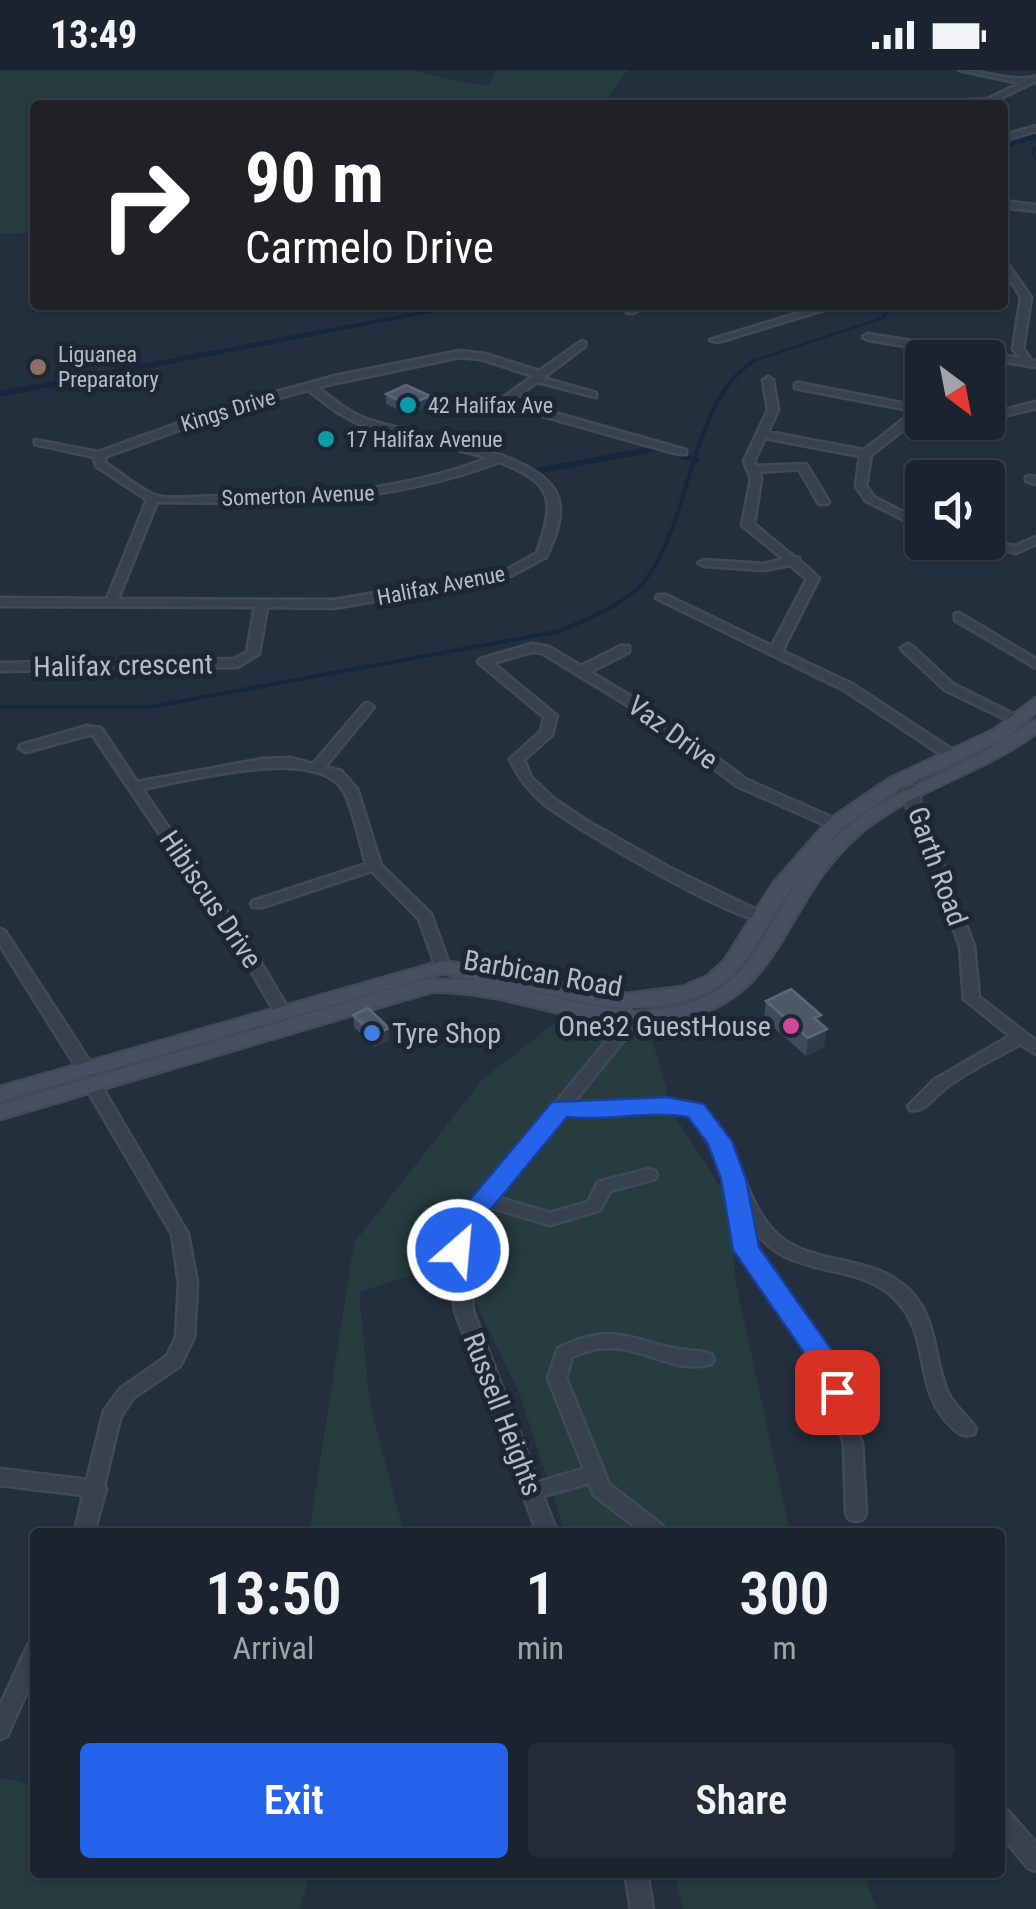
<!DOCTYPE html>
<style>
:root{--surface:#1b232e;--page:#242b36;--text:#f1f3f6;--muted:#a0a4aa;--line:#39404a;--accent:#2563eb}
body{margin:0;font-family:"Roboto Condensed",sans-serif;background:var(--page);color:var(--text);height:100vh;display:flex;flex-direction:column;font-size:38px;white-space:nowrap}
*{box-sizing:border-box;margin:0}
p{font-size:32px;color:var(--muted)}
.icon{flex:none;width:55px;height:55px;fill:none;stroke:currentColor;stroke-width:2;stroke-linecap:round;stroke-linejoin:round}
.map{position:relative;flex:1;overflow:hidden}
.panel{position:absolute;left:30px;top:1458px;width:975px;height:350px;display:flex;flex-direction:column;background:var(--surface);border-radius:10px;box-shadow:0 2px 8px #0004,0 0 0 2px var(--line)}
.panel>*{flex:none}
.guide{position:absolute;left:30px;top:30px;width:978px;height:210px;border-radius:10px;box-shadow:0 2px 8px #0004,0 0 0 2px var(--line);background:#202124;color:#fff;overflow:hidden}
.needle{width:65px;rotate:148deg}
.fabs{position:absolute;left:905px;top:270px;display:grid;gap:20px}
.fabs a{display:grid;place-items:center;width:100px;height:100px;border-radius:10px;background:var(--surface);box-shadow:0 2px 8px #0004,0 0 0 2px var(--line);font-size:50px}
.pin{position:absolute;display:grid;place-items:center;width:85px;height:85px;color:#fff;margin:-42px;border-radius:20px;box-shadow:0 5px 15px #0006}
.me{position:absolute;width:110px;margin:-55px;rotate:27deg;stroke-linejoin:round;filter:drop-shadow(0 0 8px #0008)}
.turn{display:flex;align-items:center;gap:35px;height:210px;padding:0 50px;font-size:45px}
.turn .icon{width:130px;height:130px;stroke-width:2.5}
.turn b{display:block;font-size:70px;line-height:85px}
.eta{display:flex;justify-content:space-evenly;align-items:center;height:170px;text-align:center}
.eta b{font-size:60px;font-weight:600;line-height:70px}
.cta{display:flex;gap:20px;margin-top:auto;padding:20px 50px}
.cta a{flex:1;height:115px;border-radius:10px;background:var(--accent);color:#fff;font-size:40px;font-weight:600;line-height:115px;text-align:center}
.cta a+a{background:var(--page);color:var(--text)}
.status{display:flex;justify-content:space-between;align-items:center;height:70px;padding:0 50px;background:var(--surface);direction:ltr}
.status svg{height:28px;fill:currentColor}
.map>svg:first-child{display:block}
.green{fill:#263c3f}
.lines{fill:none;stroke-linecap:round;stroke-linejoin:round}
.stream-far1{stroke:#17263c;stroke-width:2.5}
.stream{stroke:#17263c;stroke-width:4}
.canal{fill:#17263c;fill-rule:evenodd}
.minor-casing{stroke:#414a57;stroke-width:5}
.secondary-casing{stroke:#414a57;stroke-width:5}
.minor{fill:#38414e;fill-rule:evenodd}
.secondary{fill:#465061;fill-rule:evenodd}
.wall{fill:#3f4b5c}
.shaded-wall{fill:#2f3b4b}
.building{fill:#4b5868;stroke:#5c6777;stroke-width:2.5}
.route{fill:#2563eb;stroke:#184099;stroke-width:2.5}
.education-dot{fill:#8d6e63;stroke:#1d2633;stroke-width:4}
.culture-dot{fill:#0f9aa8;stroke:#1d2633;stroke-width:4}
.hotel-dot{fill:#d1479c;stroke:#1d2633;stroke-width:4}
.shop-dot{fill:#3f7fe0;stroke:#1d2633;stroke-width:4}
.labels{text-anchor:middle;stroke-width:10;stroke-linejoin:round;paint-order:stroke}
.far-poi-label{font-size:22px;fill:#b4bcc9;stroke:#1d2633;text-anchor:start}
.far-street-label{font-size:22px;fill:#b4bcc9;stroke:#1d2633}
.street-label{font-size:28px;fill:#b4bcc9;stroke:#1d2633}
.poi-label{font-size:28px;fill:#b4bcc9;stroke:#1d2633;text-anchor:end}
</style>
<div class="status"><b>13:49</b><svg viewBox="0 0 49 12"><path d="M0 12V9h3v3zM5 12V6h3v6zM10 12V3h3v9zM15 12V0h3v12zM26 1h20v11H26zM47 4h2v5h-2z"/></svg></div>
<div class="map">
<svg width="1036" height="1839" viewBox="0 0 1036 1839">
<rect width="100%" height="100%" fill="#242f3e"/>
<path class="green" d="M0,0H406C434,3 462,16 489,15L496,0H627L603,35H35V163H0Z
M565,945L647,952L674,1045L728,1128L736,1214L790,1462H565L520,1325L455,1190L359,1222L370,1336L404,1462H309L354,1173L483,1009Z
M0,1708L35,1715V1802L310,1803L300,1839H0Z
M674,1803H863L877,1839H683Z"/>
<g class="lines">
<path class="stream-far1" d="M1036,77L1032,81L1036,88
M750,292L883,248L890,235"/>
<path class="stream" d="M0,637H149L561,561C590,547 626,535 646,509C693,448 689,331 755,290"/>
<path class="canal" d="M1036,64V69L1002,79V74Z
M451,235H471L0,327V321Z
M660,375L701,390L696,393L659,381L536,404L531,401L536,398Z"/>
<g class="minor-casing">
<path id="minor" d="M959,0C982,0 1017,14 1036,6V11L990,33L899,35L903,33L988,29L1020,13Z
M1036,56V61L1002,71V66Z
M1002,131L1036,135V141L1002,137Z
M1002,186L1031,227L1023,279L1031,290L1036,291V297L868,270L863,267L868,264L1020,288L1013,279L1021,227L1002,197Z
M636,235H649L633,243H627V239Z
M825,235H840L718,272L710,270Z
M582,271L585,272V276L543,308L596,323V327L537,312L512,331L686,380V384H678L500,334V330L533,306L481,289L460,287L317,317C334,330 349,343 369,350C413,365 543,380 558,428C564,447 554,470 546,487L508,507L334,538L267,537L259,584L237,597L0,601V593L234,589L247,582L255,537L0,536V528L107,529L147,430L96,396L94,387L35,374V370L98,382L229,335L335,306L460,281L485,284L539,301ZM308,320L337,342L357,353L489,388C399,422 313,427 218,426C201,426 172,430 157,426C143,422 118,401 105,393V387L237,339ZM499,392C555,413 555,431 537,483L505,501L334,530L118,529L157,432C280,433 382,436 499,392Z
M768,307L773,310L778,340L768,362L864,380L914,341L795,318V314L799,313L922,337V345L871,385L866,416L874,427L922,452V459L866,431L856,416L860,386L765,368L754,391L756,396L806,394L829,432L827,434H819L799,399L759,402L761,409L754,454L794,487L799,488L800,491L819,508L782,581L852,614L959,684L961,687L959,690H949L844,620L656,528L658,525H666L772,576L807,509L790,495L764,500L704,496L698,493L704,490L764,494L783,489L742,455L751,409L744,391L768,340L763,310Z
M1036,332V338L988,350V344Z
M1030,406L1036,407V414L1026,411V407Z
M1036,467V474L1016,483L972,472L988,471L1015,476Z
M959,543L1036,589V598L955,550V544Z
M532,574L549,577L581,596L621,576H629V582L590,602L647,636L747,710L840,751L842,754L840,757H830L737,716L639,642L542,583L532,582L493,593L557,646L552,665L524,690L531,707L553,728L587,751L670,798L767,845L769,848L767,851C738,854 570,756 542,732C527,719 518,707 510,689L541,661L544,647L478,592L480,589Z
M907,574L911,575L953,614L1025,650L1024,653H1014L945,620L903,581L901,578Z
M368,633L374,637L325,697L341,701L357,719L381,795L431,844L450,897L448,900H438L436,897L419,849L372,801L263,837H253L251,834L253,831L366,794C361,776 352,734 343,720C316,675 185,711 142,719L255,883L292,945L284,950L279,949L243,887L92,664L26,682L19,678L21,675L87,656L101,658L137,712L263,689L290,688L313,694L364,634Z
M912,715L919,719L921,737L974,876L979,927L1036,971V984L1020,974C995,989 965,1002 943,1020C932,1029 925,1042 910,1040L908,1036L934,1010L1010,966L964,929L960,876L907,737L905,719Z
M0,859L5,861L94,998L96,1002L94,1006H82L0,875Z
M641,934L649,939L646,943L573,1033L662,1031L702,1036C713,1051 724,1064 732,1080C746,1110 754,1145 780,1167C819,1198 875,1183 912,1223C938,1251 933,1291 948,1323C955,1338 968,1346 976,1359L974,1364C964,1367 961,1365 953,1358C914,1322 930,1274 903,1238C874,1198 825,1206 784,1186C770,1179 760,1168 750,1155L754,1179L838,1296L862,1374L866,1443L863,1449L856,1451L849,1449L846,1443L844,1374L821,1298L737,1180L728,1123L731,1118L711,1071L691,1045L662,1043L564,1044L497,1127L550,1143L588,1132L598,1112L649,1099L655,1101L657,1105L655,1109L610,1121L600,1140L550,1155L489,1137L475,1154L467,1180L473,1241L538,1412L584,1399L548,1308L558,1278C608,1254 622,1266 672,1278C685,1281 699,1280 711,1284L714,1289L711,1294C663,1307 631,1259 572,1287L566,1308L609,1414L663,1456L666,1462H642L594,1425L589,1413L543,1426L557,1462H537L455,1241L449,1180L461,1148L636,935Z
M93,1011L99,1012L188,1164L197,1213L194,1267L180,1296L133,1328L120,1348L104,1416L106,1419L94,1462H75L83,1425L0,1415V1399L87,1410L104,1341L121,1318L167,1286L176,1267L179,1213L172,1164L85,1016Z
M35,1572V1604L7,1666L0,1669V1636L28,1575Z
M1000,1738L1008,1741L1036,1773V1801L1028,1798L1000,1764Z
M625,1802H647L653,1839H631Z"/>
</g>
<g class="secondary-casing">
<path id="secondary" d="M1036,628V642L1006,668L901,717L841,758L828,774L870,739L977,686L1036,650V663C981,704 910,720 858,765C779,833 785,937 663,953C589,963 510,919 430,922L0,1049V1035L422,910H476L443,903L0,1031V1017L443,891L627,924L683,917L708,906L725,890L773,814L829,750L889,709L994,660ZM806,800C785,826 772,858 753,885C693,968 602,939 519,918C554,924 592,937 627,938C663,939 718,927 740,897C764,865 780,830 806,800Z"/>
</g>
<use href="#minor" class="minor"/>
<use href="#secondary" class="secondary"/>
</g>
<path class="wall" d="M386,324L430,336L410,345L386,334Z
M766,931L821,945L820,953L824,977L806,986L764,949Z
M353,945L389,958V970L375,977L354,957Z"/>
<path class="shaded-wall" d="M430,326V336L410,345L409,335Z
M821,945L819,963L827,959L824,977L806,986L808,968L814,948Z
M389,958V970L375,977L374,965Z"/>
<path class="building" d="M406,315L430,326L409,335L386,324Z
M791,919L821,945L814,948L827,959L808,968L766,931Z
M368,938L389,958L374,965L353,945Z"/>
<path class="route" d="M667,1027L704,1034L732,1071L746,1109L759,1177L838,1289L851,1322L847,1330H827L816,1300L733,1180L721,1109L708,1074L688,1047C648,1040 607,1052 567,1047L478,1155L467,1187H449L445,1180L457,1145L552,1032Z"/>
<circle class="education-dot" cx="38" cy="297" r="10"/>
<g class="culture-dot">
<circle cx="408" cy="335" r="10"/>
<circle cx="326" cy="369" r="10"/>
</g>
<circle class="hotel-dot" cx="791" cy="956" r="10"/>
<circle class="shop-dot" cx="372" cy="963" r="10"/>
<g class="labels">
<g class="far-poi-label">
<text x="58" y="292">Liguanea<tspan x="58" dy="25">Preparatory</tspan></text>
<text x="428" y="343">42 Halifax Ave</text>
<text x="346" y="377">17 Halifax Avenue</text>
</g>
<g class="far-street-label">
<text transform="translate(228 340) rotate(-17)" y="8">Kings Drive</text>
<text transform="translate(298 425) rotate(-2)" y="8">Somerton Avenue</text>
<text transform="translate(441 515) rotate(-11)" y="8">Halifax Avenue</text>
</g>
<g class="street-label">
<text transform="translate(123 595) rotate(-1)" y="10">Halifax crescent</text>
<text transform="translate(673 662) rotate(36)" y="10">Vaz Drive</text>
<text transform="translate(938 796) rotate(70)" y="10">Garth Road</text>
<text transform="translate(211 829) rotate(56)" y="10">Hibiscus Drive</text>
<text transform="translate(543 903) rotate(10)" y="10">Barbican Road</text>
<text transform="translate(503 1344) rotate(69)" y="10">Russell Heights</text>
</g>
<g class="poi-label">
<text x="771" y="966">One32 GuestHouse</text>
<text x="392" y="973" text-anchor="start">Tyre Shop</text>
</g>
</g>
</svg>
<div class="fabs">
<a><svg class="needle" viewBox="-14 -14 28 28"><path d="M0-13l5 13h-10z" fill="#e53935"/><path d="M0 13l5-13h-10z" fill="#a0a4aa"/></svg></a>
<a><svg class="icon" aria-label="sound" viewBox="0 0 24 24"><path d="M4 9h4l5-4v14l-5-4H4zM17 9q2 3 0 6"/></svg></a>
</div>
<div class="pin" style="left:837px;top:1322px;background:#d93025"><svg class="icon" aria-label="arrive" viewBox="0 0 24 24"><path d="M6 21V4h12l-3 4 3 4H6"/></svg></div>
<svg class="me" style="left:458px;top:1180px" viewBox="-20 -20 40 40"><circle r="17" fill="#2563eb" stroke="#fff" stroke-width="3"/><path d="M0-11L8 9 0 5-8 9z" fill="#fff"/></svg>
<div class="guide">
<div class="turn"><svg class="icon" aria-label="right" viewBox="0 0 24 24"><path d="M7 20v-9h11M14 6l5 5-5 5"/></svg><div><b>90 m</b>Carmelo Drive</div></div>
</div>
<section class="panel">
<div class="eta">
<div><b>13:50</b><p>Arrival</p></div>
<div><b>1</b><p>min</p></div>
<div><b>300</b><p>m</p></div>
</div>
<div class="cta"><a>Exit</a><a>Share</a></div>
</section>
</div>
